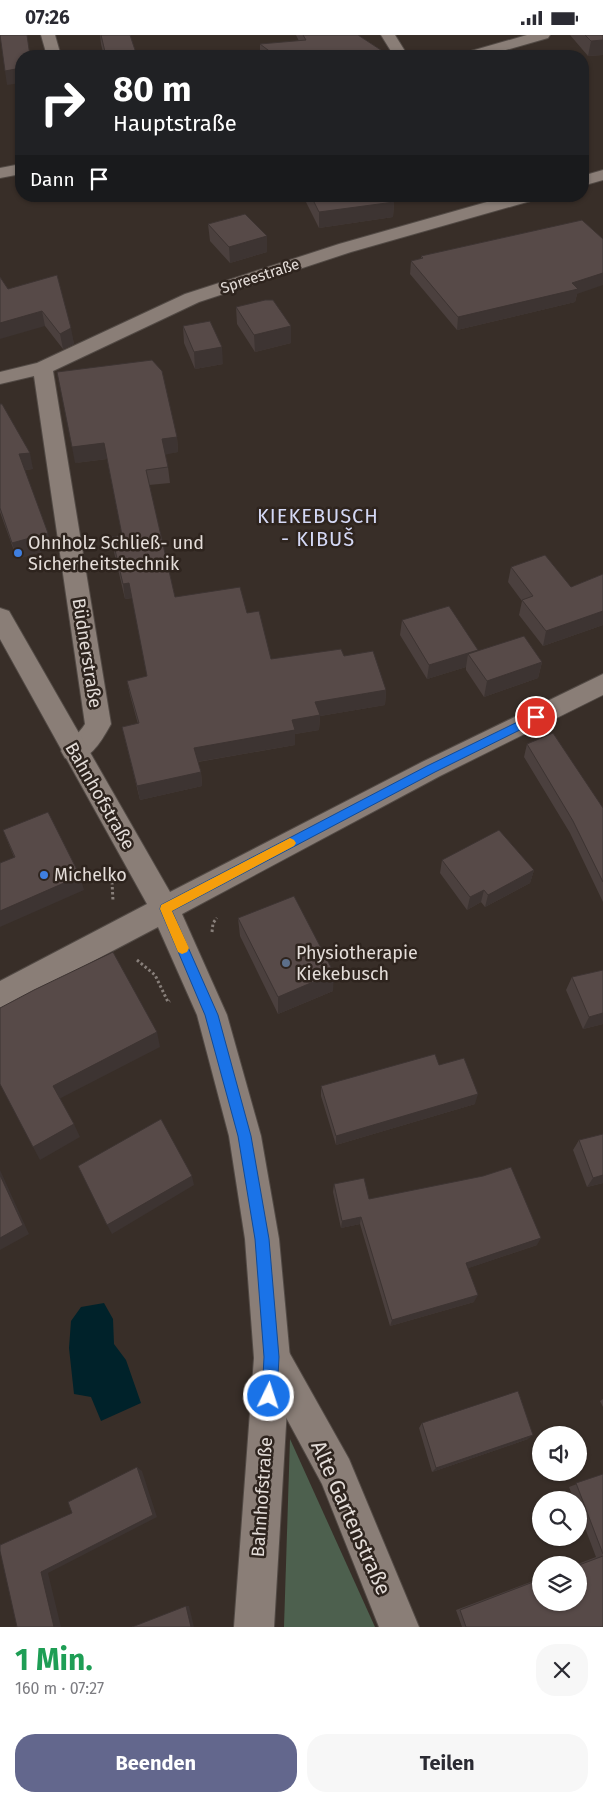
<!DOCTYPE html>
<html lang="de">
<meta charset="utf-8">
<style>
:root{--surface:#fff;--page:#f7f7f7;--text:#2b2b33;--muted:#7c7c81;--accent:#63678d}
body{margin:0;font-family:"Fira Sans",sans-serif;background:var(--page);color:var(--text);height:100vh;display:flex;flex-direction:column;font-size:19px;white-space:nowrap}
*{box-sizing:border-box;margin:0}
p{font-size:16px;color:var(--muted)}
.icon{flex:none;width:28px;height:28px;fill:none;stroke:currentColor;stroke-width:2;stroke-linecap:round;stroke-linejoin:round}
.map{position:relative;height:1592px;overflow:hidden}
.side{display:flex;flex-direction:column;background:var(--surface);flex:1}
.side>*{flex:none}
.hud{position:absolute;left:15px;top:15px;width:574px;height:152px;border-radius:20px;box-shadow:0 1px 4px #0004;background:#202124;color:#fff;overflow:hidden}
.fabs{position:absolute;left:532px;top:1391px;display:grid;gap:10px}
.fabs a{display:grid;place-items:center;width:55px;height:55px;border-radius:50%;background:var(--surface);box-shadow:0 1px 4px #0004;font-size:25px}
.pin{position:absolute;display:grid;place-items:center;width:42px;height:42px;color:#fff;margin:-21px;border:2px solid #fff;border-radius:50%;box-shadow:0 1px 5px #0007}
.me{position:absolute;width:55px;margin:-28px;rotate:4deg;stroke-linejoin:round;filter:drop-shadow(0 0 4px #0008)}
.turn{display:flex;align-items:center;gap:18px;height:105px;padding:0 15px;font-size:22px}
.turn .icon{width:65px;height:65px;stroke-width:2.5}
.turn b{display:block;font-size:35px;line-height:42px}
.then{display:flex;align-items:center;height:48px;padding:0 15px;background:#0003;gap:10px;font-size:19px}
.round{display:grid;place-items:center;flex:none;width:52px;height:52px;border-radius:20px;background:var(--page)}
.overview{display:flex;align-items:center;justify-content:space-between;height:85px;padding:0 15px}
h1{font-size:30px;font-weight:700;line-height:38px;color:#1e9e55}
.primary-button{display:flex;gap:10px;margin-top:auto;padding:10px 15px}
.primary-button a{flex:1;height:58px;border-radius:20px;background:var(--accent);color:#fff;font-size:20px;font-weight:700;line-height:58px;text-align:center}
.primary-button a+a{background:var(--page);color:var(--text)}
.status{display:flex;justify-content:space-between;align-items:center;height:35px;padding:0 25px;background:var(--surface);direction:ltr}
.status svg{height:14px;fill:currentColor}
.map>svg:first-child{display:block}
.green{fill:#4d604e}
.water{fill:#00222a}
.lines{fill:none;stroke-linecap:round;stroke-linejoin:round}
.street-casing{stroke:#524a45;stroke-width:2}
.secondary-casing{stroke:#524a45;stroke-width:2}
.path{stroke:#887f7a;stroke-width:3;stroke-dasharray:2.5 2.5;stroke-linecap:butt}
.street{fill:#8a7e77;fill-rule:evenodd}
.secondary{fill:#8a7e77;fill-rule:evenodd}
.wall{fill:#4b403e}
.shaded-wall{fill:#3d3432}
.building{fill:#574a48;stroke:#3d3432}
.route{fill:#1a73e8;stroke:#114b97}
.slow{fill:#f59e0b}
.shop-dot{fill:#3f7fe0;stroke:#2e241e;stroke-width:2}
.service-dot{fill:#5c6f8a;stroke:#2e241e;stroke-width:2}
.labels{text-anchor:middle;stroke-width:5;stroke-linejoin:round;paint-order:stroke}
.far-street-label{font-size:15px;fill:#e4ddd9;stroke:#2e241e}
.poi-label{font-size:18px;fill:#e4ddd9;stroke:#2e241e;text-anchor:start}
.street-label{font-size:18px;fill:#e4ddd9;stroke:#2e241e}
.quarter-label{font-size:20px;letter-spacing:1px;fill:#d4d8f5;stroke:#2e241e}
.near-street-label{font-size:21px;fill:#e4ddd9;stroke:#2e241e}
</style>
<div class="status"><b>07:26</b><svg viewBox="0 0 49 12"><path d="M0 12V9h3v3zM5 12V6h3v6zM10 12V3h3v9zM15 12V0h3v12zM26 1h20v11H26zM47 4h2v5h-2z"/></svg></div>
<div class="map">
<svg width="603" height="1592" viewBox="0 0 603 1592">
<rect width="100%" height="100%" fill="#382e28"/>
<path class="green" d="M290,1404L375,1592H284Z"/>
<path class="water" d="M104,1268L113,1284L114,1309L126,1325L141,1368L101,1386L91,1362L74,1359L69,1313L71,1286L81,1272Z"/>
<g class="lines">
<g class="street-casing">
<path id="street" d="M41,0H55L61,21H47Z
M381,0H395L408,21H394Z
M527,0H550L548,3L485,21H461L464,18Z
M21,129V139L0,143V133Z
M603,135V145L582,151V141Z
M508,161H536L534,165L351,217L199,267L53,336L111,689C101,707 88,731 65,723L61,716C67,705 79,700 85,689L34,341L0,349V337L37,328L185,259L339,209Z
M272,1305L285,1310L349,1424L419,1592H379L322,1449L254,1323L259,1310Z"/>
</g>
<g class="secondary-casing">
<path id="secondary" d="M0,573L9,576L170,857L422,727L603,639V660L440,741L182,879L227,980L261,1101L279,1204L290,1323L274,1592H234L254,1323L245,1204L229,1101L197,980L158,892L0,975V946L147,869L0,604Z"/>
</g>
<path class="path" d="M112,847L113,866
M212,897L213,888L217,883
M137,925L155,940L168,967L170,966"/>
<use href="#street" class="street"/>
<use href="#secondary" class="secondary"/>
</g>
<path class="wall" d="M100,0H130L137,21H104L101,9Z
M296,0H358L390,21H260V9L299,6Z
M570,0H603V20L588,21Z
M303,161H389L394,167L393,182L319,193Z
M208,189L267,217L230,228L210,206Z
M421,221L577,259L575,267L457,295L410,239L411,226L421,224Z
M57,240L74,309L63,314L45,291L8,254Z
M236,272L291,291V308L255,317L237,289Z
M183,291L223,329L195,334L184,308Z
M0,369L33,434L24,435L52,514L17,524L0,477Z
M177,402L178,417L165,419L168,432L170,448L149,450L175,562L247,578L271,624L344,621L386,655L385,670L320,681L319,695L295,699V710L198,727L201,737L202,751L140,765L122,692L138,689L130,660L127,646L147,641L132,563L125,564L114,517L112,502L122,500L107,424L75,428Z
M511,532L571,552L603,539V590L543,611L519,580L522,566L508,547Z
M402,585L478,615V616L542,627L538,643L484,662L466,635V632L427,644L400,600Z
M527,709L603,773V867L570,798L524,722Z
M3,795L84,855L14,822Z
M442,825L534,835L530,848L485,872L481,867L467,875L440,838Z
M238,883L333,956L278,979L240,901Z
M603,935V989L583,994L566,955L572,942Z
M439,1030L475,1069L336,1110L321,1061V1051Z
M579,1105L603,1148L587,1152L573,1115Z
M334,1149L369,1164L537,1210L468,1233L474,1267L390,1291L360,1189L341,1193L333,1157Z
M603,1364V1372L600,1366Z
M422,1388L528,1404L432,1437L419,1393Z
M603,1439V1592H462L456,1575L541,1543V1568L579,1530H575L596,1522L579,1477V1465H574L569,1452Z"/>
<path class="shaded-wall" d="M603,5V20L588,21L591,6Z
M21,33V48L7,50L5,36Z
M394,167L393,182L319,193V177Z
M267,201V217L230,228L229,212Z
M603,238V250L577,259L575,267L457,295L458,282Z
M42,276L45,291L0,304V288Z
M291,291V308L255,317L254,300Z
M71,293L74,309L63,314L60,299Z
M222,312L223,329L195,334L194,317Z
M177,402L178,417L164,420L162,404Z
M104,408L107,424L75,428L72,412Z
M30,418L33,434L23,435L19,419Z
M48,498L52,514L17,524L12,508Z
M129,548L132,563L125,564L123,549Z
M603,576V590L543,611L546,596Z
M478,615L475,629L468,619L466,632L427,644L429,630Z
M542,627L538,643L484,662L487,646Z
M386,655L385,670L320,681L319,695L295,699V710L196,727L194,713L292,685L315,667Z
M201,737L202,751L140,765L137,751Z
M534,835L530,848L485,872L488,860Z
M80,841L84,855L0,892V876Z
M484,855L481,867L467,875L470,862Z
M334,938L333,956L278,979V962Z
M603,978V989L583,994L589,982Z
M157,997L160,1012L59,1064L53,1051Z
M478,1059L475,1069L336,1110V1101Z
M74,1089L80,1102L40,1125L33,1112Z
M0,1135L29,1199L0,1215Z
M603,1140V1148L587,1152L593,1143Z
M192,1141L194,1150L112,1199L107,1190Z
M361,1182L360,1189L341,1193L342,1186Z
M541,1203L537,1210L463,1235L466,1228Z
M478,1260L474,1267L390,1291L392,1285Z
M533,1400L528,1404L432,1437L436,1433Z
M137,1432L142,1436L157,1482L48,1538L61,1592H54L41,1537Z
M186,1571H189L194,1592H191Z"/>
<path class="building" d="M0,0H27L30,21H21V33L5,36Z
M101,0H130L137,21H106Z
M303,0H358L390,21H276L260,9L306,5Z
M585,0H603V5L591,6Z
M311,161H389L394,167L319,177Z
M245,179L267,201L229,212L208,189Z
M582,185L603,204V238L572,248L578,254L458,282L411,226L423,223L421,221Z
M57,240L71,293L60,299L42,276L0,288V242L8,254Z
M265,265H273L291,291L254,300L236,272Z
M210,286L222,312L194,317L183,291Z
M152,325L162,336L177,402L162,404L168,432L146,435L175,562L240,552L247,578L259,576L271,624L341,614L344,621L373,616L386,655L315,667L320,680L292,685L295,695L194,713L201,737L137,751L122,692L139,688L127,646L147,641L129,548L123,549L112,502L122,500L104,408L72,412L57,337Z
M0,369H2L30,418L19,419L48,498L12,508L0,473Z
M545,520L571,552L603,539V576L546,596L522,565L533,561L511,532Z
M449,571L478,615L429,630L402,585Z
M524,601L542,627L487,646L468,619Z
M553,698L603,773V847L573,786L527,709Z
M48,777L80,841L0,876V828L15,822L3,795Z
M499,795L534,835L488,860L484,855L470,862L442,825Z
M294,861L334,938L278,962L238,883Z
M113,917L157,997L53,1051L74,1089L33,1112L0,1049V973L34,955Z
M603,935V978L589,982L572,942Z
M435,1019L439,1030L464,1023L478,1059L336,1101L321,1051Z
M161,1084L192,1141L107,1190L78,1131Z
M603,1099V1140L593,1143L579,1105Z
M511,1132L541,1203L466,1228L478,1260L392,1285L361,1182L342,1186L334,1149L364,1143L369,1164L483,1141Z
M0,1140L23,1190L0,1203Z
M518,1356L533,1400L436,1433L422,1388Z
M137,1432L153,1480L41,1537L54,1592H17L0,1516V1510L72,1478L68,1467Z
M603,1439V1519L576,1448Z
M603,1521V1592H466L460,1575L541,1544V1568H579V1530Z
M186,1571L191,1592H132Z"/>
<path class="route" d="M536,678L540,679L541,682L540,685L435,737L172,876L218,980L251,1101L269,1204L279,1322L277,1361L274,1366L269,1369L264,1366L262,1361L264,1322L255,1204L238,1101L205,980L160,874L161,870L427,731Z"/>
<path class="slow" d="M290,803L294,805L296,808L294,811L172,876L189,913L187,917L182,919L178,917L160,874L161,870Z"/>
<g class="shop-dot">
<circle cx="18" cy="518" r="5"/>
<circle cx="44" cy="840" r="5"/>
</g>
<circle class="service-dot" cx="286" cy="928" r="5"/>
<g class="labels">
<g class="far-street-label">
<text transform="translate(260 241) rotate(-18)" y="5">Spreestraße</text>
</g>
<g class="poi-label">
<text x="28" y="514">Ohnholz Schließ- und<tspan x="28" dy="21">Sicherheitstechnik</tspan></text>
<text x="54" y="846">Michelko</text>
<text x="296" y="924">Physiotherapie<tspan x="296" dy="21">Kiekebusch</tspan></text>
</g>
<g class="street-label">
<text transform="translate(87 618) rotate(81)" y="6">Büdnerstraße</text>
<text transform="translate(100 761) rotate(60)" y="6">Bahnhofstraße</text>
<text transform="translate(262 1462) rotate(-86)" y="6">Bahnhofstraße</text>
</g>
<g class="quarter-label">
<text x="318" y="488">KIEKEBUSCH<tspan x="318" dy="23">- KIBUŠ</tspan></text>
</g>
<g class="near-street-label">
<text transform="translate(351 1483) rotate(66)" y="7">Alte Gartenstraße</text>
</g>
</g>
</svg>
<div class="fabs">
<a><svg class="icon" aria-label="sound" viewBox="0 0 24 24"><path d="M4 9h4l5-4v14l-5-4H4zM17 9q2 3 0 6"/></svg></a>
<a><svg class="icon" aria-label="search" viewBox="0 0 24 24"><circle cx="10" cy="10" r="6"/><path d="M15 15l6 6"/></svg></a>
<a><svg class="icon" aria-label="layers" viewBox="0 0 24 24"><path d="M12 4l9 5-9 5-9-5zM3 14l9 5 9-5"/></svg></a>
</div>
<div class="pin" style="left:536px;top:682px;background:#d93025"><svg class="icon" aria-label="arrive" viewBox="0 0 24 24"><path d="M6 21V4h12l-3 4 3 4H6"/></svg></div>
<svg class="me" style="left:269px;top:1361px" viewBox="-20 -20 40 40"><circle r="17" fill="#1a73e8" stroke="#fff" stroke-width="3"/><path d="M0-11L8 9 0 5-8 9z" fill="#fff"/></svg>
<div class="hud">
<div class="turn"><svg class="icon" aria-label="right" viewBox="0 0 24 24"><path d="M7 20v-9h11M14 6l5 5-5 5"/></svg><div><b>80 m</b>Hauptstraße</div></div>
<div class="then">Dann<svg class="icon" aria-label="arrive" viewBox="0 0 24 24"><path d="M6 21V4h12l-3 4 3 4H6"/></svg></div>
</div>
</div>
<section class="side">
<div class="overview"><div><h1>1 Min.</h1><p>160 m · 07:27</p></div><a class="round"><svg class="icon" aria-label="close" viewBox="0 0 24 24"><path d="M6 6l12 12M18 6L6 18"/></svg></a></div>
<div class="primary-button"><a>Beenden</a><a>Teilen</a></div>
</section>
